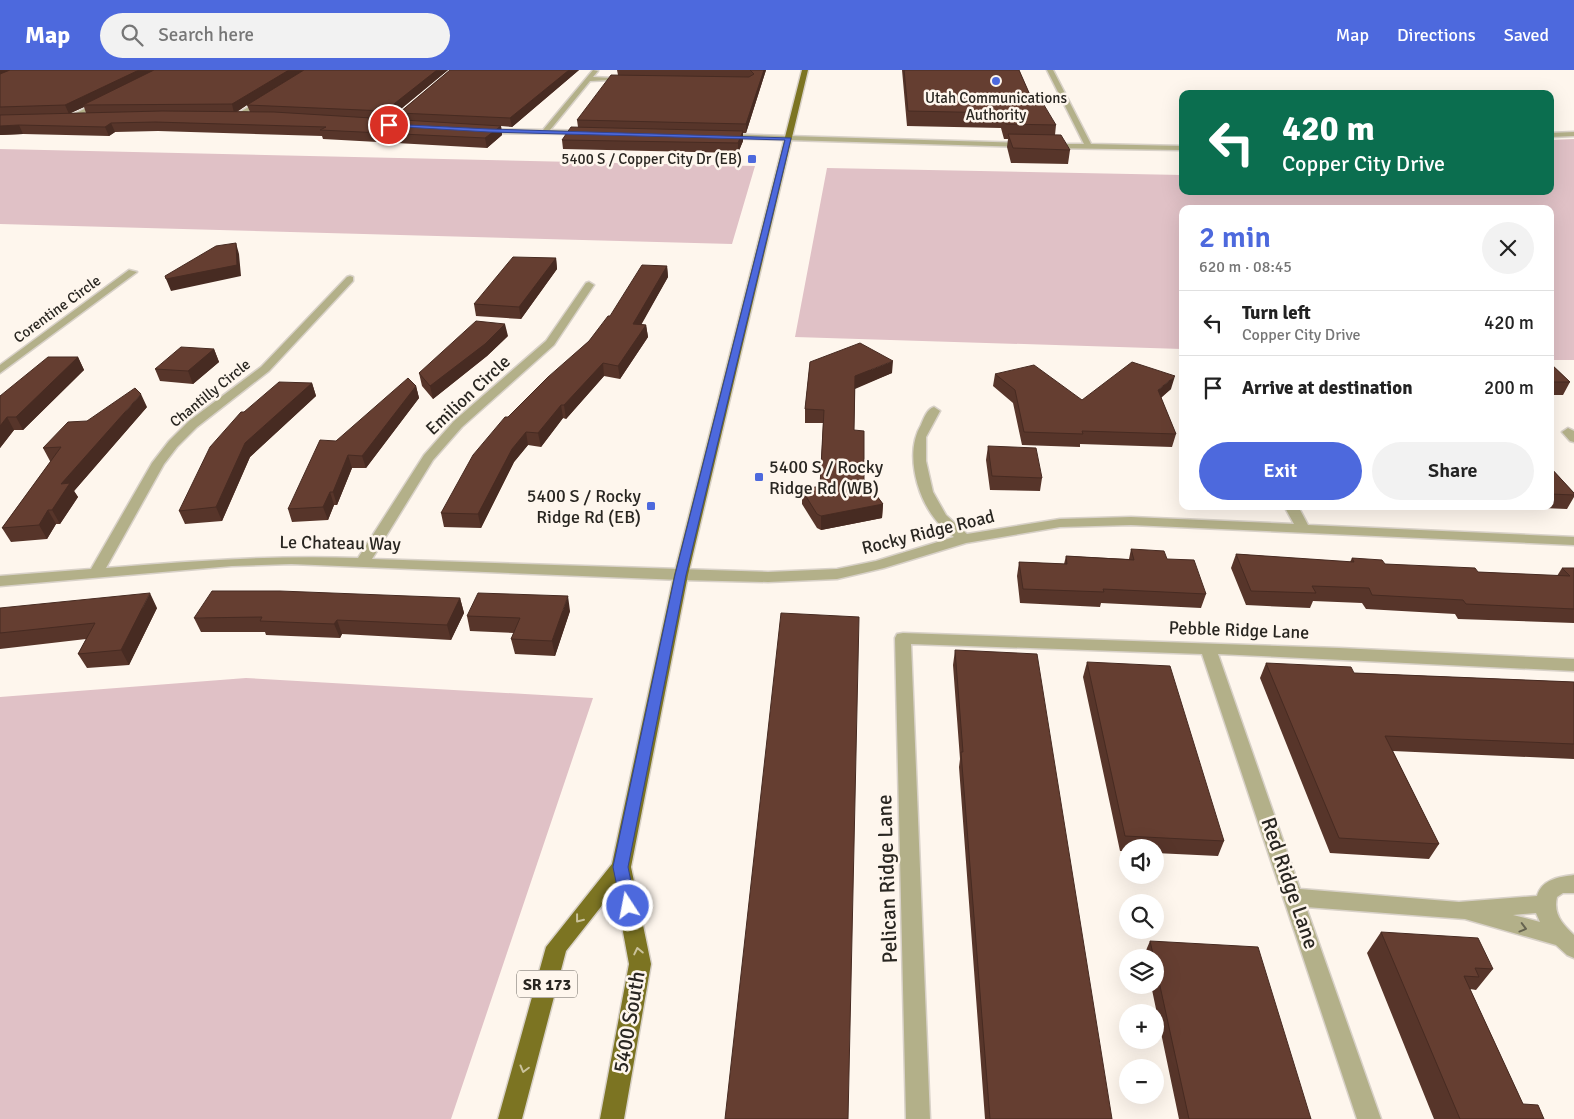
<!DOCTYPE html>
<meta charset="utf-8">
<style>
:root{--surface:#fff;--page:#f2f2f2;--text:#222;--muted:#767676;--line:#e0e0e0;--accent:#4d69dd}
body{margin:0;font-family:Signika,sans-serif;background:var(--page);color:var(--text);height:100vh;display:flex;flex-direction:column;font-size:19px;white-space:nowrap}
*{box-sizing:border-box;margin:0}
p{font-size:16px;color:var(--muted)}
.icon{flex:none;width:28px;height:28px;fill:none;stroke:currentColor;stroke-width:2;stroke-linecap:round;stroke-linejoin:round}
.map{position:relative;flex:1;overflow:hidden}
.panel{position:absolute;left:1179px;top:135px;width:375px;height:305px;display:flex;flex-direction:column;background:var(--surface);border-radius:10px;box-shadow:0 5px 20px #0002}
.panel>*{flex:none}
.hud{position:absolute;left:1179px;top:20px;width:375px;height:105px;border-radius:10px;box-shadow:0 5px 20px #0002;background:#0b6e4f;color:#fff;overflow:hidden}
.tools{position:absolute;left:1119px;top:769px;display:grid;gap:10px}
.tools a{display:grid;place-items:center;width:45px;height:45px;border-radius:50%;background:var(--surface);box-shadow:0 5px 20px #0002;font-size:25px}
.pin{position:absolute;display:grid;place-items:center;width:42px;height:42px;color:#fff;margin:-21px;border:2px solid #fff;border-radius:50%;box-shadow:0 1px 5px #0007}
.me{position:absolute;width:55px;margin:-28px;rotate:349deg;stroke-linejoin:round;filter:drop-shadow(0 0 4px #0008)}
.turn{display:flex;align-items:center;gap:18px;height:105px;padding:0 20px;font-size:22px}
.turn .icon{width:65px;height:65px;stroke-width:2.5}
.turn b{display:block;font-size:35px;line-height:42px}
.round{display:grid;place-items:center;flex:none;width:52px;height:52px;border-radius:26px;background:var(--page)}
.head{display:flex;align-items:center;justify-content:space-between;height:85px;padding:0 20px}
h1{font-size:30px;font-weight:600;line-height:38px;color:var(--accent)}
.cta{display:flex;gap:10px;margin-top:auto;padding:10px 20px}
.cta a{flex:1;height:58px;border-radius:30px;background:var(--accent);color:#fff;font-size:20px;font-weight:600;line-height:58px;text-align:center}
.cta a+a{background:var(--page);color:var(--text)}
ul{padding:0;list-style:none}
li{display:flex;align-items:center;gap:15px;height:65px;padding:0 20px;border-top:1px solid var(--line)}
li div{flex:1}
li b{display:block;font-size:19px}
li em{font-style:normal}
header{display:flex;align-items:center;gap:30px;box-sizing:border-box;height:70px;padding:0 25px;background:var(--accent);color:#fff}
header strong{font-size:24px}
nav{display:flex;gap:28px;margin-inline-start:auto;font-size:18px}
.search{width:350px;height:45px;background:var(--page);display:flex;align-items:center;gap:12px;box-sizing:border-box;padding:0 18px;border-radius:28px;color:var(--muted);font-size:19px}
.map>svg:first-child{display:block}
.green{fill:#e0c1c6}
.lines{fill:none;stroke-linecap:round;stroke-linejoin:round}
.minor-casing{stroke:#d8d1c8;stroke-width:3}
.primary-casing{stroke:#d8d1c8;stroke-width:3}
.minor{fill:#b3b089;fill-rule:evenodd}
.primary{fill:#7c7422;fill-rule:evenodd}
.wall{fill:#57352a;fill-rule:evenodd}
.shaded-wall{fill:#472b22}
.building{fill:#653e31;stroke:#472b22}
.oneway{stroke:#cac29c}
.oneway2{stroke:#676450}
.route{fill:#4d69dd;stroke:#324490}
.poi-dot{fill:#4d69dd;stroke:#fef6ed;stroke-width:2}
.labels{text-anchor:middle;stroke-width:5;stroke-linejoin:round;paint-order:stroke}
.far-poi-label{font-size:15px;fill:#292621;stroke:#fef6ed}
.far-street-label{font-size:15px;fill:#292621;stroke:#fef6ed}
.shield{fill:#fef6ed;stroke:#69645e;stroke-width:1}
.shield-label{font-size:16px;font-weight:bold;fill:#292621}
.street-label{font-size:18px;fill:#292621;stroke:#fef6ed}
.poi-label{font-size:18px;fill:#292621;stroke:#fef6ed;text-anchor:start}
.near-street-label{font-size:21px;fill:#292621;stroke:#fef6ed}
</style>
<header>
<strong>Map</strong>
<div class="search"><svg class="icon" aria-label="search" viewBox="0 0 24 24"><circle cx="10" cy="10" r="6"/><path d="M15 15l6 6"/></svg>Search here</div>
<nav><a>Map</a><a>Directions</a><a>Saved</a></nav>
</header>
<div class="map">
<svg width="1574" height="1049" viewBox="0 0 1574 1049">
<rect width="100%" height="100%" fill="#fef6ed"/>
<path class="green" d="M1574,69V290H1550V139H1182V279L795,267L827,98L1182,105V121H1550V70Z
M0,79L755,96L732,174L0,154Z
M246,608L593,628L451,1049H0V627Z"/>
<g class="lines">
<g class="minor-casing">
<path id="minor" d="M593,0L598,1L593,7L631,9L590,11L550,60L586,61L588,64L482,63L478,61L482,59L543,60Z
M1047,0H1053L1091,74L1182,76V80L1046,78V74H1084Z
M266,26L268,29L239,47L234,46Z
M103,29L105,32L70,50L65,49Z
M1574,62V66L1550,67V63Z
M724,64L1026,73L1030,75L1026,77L721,68Z
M129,200L137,202L0,303V295Z
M350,206L353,207V211L269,301L197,357L177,377L164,394L106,498C191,491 273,485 358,488L424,385L454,351L546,271L586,213L589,212L594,215L554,275L462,357L433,390L372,489L768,502L837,499L876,491L954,467C948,462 940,456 935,449C916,425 905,382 921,355C924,348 927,339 934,337L940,341L926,367V391L933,422L946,445L967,464L1060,449L1131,447L1294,454L1284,436H1298L1308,455L1574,467V475L1131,455L1060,457L966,473L884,498L837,509L768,512L681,510L291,494L232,496L0,516V506L91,499L152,393L169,371L189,351L261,297L347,207Z
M1568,358L1574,361V372L1570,371L1562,362Z
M903,563L1339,578L1574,589V601L1218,584L1300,819L1459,832L1537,826C1542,809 1559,807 1574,805V823H1563L1557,827C1553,844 1562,854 1574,865V888L1567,885L1556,875L1465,849L1306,837L1381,1049H1357L1202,584L911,574L930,1049H906L895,568L897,564ZM1536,843L1540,852L1513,845Z"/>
</g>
<g class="primary-casing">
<path id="primary" d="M802,0H808L688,505L631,797L651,894L624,1049H600L629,894L615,819L566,881L522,1049H498L546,877L612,794L674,505Z"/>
</g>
<use href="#minor" class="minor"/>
<use href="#primary" class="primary"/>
</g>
<path class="wall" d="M0,0H448L389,49L400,50L399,43L450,0H579L512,57L501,56L502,65L487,78L323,69L322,66L158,61L115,62L109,66L23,64L0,65ZM247,35L250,42H237ZM84,37L86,43H70Z
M617,0H766L746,63H743V71L738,83L563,79L562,70L578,57L577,50L618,5Z
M902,0H1019L1030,25L1056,55L1055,65L1070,80L1068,94L1011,93L1007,77L1008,69H1004L1001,58L907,56Z
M556,188L557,199L521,249L476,246L474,234Z
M667,196L668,207L641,254L646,255L648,267L620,309L604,306L566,349L563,348L541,377L528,375L514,392L481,458L444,457L441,443L508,347L589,271L610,246Z
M508,266L487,286L433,329L422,316L419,303Z
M214,279L219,292L193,314L160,311L155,299Z
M78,287L84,300L23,360H14L0,378V326Z
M810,292L892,303L855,318L854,360L864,409L883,434L882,448L821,460L817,458L802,434V420L820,416L823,353H805V339Z
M1550,293L1570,312L1563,325H1550Z
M995,304L1082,330L1171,319L1161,328L1176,364L1172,377L1080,374V377L1022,375L1013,333L993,316Z
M312,313L316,326L250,387L222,451L185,454L179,441L244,342Z
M416,316L419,328L366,398H352L337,435H334L328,450L292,452L288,439L336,371Z
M147,337L74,421L78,427L60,454H56L47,469L11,472L2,458L51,391H50L43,378L87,351Z
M988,376L1042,408L1040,421L990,420L986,390Z
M1550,397L1574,423V427L1567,439L1519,437L1518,436H1550Z
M1131,479L1167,489L1206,524L1201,538L1101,533L1100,537L1020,533L1017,506L1019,492L1064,494L1066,486L1129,489Z
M1236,484L1350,492L1352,488L1385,494L1478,502L1557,506L1562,498H1574V553L1458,549L1455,544L1366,539L1362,533L1313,531L1310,538L1246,535L1231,498Z
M460,528L464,543L451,570L342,564L340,568L266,565L265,562H201L194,548Z
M0,538H157L129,595L87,598L78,584L86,569L0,579Z
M570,541L555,586L515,584L511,569L514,563L470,561L467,546Z
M955,580L1112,1049H985L959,697L960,689L953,595Z
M1087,592L1224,771L1218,786L1155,783V778H1128V781H1120L1083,607Z
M1266,593L1354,603L1574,612V689L1393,681L1439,774L1429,789L1330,783L1260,608Z
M1381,862L1493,899L1476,920L1470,919L1523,1034L1544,1049H1434L1367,883Z
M1150,871L1311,1049H1179L1151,915H1155V888H1145L1144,885Z"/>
<path class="shaded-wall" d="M0,0H17L0,7Z
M139,0H158L83,35L84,37L69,44L65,35Z
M289,0H304L234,43L232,34Z
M437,0H448L387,50L385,41Z
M569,0H579L512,57L510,48Z
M764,0H766L746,63V54Z
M111,53L115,62L109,66L105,57Z
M19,55L23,64L0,65V56Z
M501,56L502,65L487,78L485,68Z
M743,61V71L738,83V73Z
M236,173L239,184L241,206L171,221L166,209Z
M556,188L557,199L521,249L519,237Z
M667,196L668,207L635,266L633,254Z
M505,254L508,266L487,286L433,329L430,316Z
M646,255L648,267L620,309L618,296Z
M214,279L219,292L193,314L188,301Z
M78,287L84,300L23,360L16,347Z
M893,291L892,303L855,319V306Z
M603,293L604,306L566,349L564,335Z
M1175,306L1171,319L1154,333L1158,320Z
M312,313L316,326L250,387L222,451L216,437L245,373Z
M416,316L419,328L366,398L362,386Z
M141,324L147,337L74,421L78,427L60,454L52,440L61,414Z
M561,335L563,348L541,377L538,363Z
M7,347L14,360L0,378V356Z
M526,362L528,375L514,392L481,458L478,444L512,379Z
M348,385L352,398L337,435L333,422Z
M330,422L334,435L328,450L323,437Z
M883,434L882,448L821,460V446Z
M48,440L56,454L47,469L39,455Z
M150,523L157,538L129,595L121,580Z
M568,526L570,541L555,586L552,571Z
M460,528L464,543L451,570L447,555Z
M337,550L342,564L340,568L334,554Z"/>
<path class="building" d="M10,0H139L65,35L0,37V4Z
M154,0H289L232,34L83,35Z
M304,0H437L385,41L247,35Z
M450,0H569L510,48L399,43Z
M750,0H764L746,54L577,50L611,5L749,7L754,4Z
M904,0H1019L1030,25H1038L1056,55L1006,54L1003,43L908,41Z
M162,41L274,42L501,56L485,68L320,60L326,57L155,52L111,53L105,57L19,55L0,56V45Z
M571,57L743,61L738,73L562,70Z
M1008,64L1061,65L1070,80L1013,78Z
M236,173L237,195L166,209L165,206L216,176Z
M513,187L556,188L519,237L474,234Z
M642,195L667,196L633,254L646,255L618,296L603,293L564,335H561L538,363L526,362L512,379L478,444L441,443L473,385L505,347H508L548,307L589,271L608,246H610Z
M476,251L505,254L485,274L430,316L419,303Z
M860,273L893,291L855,306L854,360L864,361V409L883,434L821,446L817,444L802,420L820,416L824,340L805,339L810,292Z
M181,277L214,279L188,301L155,299Z
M48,287H78L16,347H7L0,356V326Z
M1132,292L1175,306L1158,320L1176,364L1082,361L1083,364L1024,362L1015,320L995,304L1034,295L1082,330Z
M1550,293L1570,312H1550Z
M408,308L416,316L362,386L348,385L333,422H330L323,437L288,439L320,370L336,371Z
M279,312L312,313L245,373L216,437L179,441L210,377L241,342H244Z
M135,318L141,324L61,414L70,413L52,440H48L39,455L2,458L61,377L43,378L68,352L87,351Z
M988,376L1036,378L1042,408L992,406Z
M1550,397L1574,423V425L1550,424Z
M1131,479L1164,481L1167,489L1194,490L1206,524L1103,519L1104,522L1023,519L1019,492L1067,494L1066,486L1134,490Z
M1236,484L1354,492L1352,488L1382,490L1385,494L1475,498L1478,502L1570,506L1562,498H1574V539L1466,534L1463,530L1372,525L1369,518L1312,516L1316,523L1251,521Z
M212,521H280L460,528L447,555L337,550L334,554L260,551L262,547L194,548Z
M150,523L121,580L78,584L95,553L0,563V538Z
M478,523L568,526L552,571L511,569L520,548L467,546Z
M781,543L859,547L848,1049H725Z
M955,580L1037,584L1112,1049H990L961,682H963Z
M1087,592L1170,596L1224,771L1125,766Z
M1266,593L1351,597L1354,603L1574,612V674L1385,666L1439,774L1339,768Z
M1381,862L1478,868L1493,899L1475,898L1479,907L1464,906L1523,1034L1538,1035L1544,1049H1460Z
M1150,871L1258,877L1311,1049H1189L1155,893V888H1154Z"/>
<defs><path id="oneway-chevron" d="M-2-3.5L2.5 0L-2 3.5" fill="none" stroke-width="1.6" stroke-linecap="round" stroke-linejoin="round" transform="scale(1.25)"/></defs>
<g class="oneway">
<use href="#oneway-chevron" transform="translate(579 849) rotate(128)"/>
<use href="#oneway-chevron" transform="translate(638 881) rotate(-102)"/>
<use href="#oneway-chevron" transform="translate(524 999) rotate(105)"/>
</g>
<use class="oneway2" href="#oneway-chevron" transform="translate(1523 858) rotate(15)"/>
<path class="route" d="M389,54L489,59L791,68L686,505L628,797L636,836L634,841L628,843L623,841L621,836L613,797L675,505L785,70L489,62L387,56Z"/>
<g class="poi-dot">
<circle cx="996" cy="11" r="5"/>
<rect x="747" y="84" width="10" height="10" rx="2.5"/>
<rect x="754" y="402" width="10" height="10" rx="2.5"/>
<rect x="646" y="431" width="10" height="10" rx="2.5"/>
</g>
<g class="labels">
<g class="far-poi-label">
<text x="996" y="33">Utah Communications<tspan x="996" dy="17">Authority</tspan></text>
<text x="742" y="94" text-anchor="end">5400 S / Copper City Dr (EB)</text>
</g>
<g class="far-street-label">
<text transform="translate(57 239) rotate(-36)" y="5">Corentine Circle</text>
<text transform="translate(210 323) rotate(-39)" y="5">Chantilly Circle</text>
</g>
<rect class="shield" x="517" y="900.5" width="60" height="27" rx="4"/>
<g class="shield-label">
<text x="547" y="920">SR 173</text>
</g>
<g class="street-label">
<text transform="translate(468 325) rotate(-43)" y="6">Emilion Circle</text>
<text transform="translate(928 462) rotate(-14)" y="6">Rocky Ridge Road</text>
<text transform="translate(340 473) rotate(1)" y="6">Le Chateau Way</text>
<text transform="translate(1239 560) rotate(2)" y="6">Pebble Ridge Lane</text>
</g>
<g class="poi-label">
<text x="769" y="403">5400 S / Rocky<tspan x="769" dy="21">Ridge Rd (WB)</tspan></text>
<text x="641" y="432" text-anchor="end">5400 S / Rocky<tspan x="641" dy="21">Ridge Rd (EB)</tspan></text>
</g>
<g class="near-street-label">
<text transform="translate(887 809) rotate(-92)" y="7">Pelican Ridge Lane</text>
<text transform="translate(1290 813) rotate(71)" y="7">Red Ridge Lane</text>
<text transform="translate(629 952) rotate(-80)" y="7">5400 South</text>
</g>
</g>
</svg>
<div class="tools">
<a><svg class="icon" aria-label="sound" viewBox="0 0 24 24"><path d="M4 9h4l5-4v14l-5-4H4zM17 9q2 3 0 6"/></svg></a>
<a><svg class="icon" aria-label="search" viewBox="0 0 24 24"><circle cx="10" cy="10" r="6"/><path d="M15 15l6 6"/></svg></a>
<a><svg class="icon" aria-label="layers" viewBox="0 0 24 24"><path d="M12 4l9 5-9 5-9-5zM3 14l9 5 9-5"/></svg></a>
<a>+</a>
<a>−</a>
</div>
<div class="pin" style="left:389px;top:55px;background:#d93025"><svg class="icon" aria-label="arrive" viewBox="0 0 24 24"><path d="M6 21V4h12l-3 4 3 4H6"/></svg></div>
<svg class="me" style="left:628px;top:836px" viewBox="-20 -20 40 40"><circle r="17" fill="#4d69dd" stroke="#fff" stroke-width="3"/><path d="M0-11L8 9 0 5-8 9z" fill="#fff"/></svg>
<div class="hud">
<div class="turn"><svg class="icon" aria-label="left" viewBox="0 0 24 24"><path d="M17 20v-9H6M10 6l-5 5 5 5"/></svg><div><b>420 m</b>Copper City Drive</div></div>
</div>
<section class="panel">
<div class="head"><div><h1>2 min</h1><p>620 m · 08:45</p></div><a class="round"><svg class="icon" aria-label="close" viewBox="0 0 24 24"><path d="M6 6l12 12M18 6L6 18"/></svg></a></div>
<ul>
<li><svg class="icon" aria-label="left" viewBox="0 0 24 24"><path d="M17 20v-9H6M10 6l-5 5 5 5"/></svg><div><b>Turn left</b><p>Copper City Drive</p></div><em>420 m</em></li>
<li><svg class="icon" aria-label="arrive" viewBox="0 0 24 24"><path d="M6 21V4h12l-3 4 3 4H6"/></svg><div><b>Arrive at destination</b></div><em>200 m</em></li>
</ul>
<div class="cta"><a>Exit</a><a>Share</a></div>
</section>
</div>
